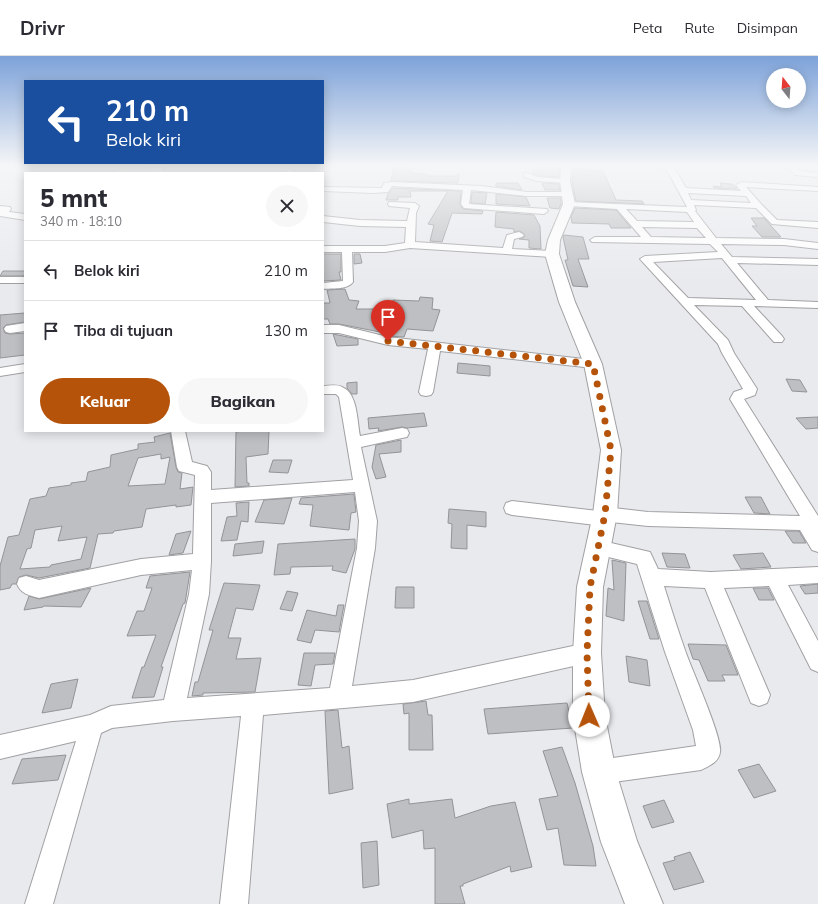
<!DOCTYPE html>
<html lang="id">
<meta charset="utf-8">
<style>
:root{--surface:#fff;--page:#f7f7f7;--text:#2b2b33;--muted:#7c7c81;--line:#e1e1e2;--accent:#b45309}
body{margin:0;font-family:Mulish,sans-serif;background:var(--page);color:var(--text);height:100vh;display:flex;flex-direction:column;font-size:15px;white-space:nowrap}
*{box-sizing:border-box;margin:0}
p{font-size:13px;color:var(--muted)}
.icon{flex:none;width:22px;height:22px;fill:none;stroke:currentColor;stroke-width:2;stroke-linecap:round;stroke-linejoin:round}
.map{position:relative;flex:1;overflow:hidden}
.sheet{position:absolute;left:24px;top:116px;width:300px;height:260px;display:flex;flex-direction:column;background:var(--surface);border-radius:0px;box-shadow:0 2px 10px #0003}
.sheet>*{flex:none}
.guide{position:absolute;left:24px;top:24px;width:300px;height:84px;border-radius:0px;box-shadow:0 2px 10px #0003;background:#1a4fa0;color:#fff;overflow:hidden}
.needle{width:26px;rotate:343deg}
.tools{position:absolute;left:766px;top:12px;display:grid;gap:8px}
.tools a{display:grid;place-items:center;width:40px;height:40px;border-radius:50%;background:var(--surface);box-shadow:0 2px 10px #0003;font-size:20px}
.pin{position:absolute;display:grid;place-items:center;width:34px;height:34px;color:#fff;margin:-41px -17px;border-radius:50% 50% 50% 0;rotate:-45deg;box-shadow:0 0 4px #0007}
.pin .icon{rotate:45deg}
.me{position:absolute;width:44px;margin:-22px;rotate:359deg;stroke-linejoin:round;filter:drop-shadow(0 0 3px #0008)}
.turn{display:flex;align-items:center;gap:14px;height:84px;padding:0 16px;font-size:18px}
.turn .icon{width:52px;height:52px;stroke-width:2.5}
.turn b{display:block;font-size:28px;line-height:34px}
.round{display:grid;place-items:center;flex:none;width:42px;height:42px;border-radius:21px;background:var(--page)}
.head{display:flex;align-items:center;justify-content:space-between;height:68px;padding:0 16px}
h1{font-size:24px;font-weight:800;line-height:30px}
.cta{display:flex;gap:8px;margin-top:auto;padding:8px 16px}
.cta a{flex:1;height:46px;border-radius:24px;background:var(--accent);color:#fff;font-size:16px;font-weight:800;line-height:46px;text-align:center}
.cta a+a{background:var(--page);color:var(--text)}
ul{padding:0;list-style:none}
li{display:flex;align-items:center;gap:12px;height:60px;padding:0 16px;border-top:1px solid var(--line)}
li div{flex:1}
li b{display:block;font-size:15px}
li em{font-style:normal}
header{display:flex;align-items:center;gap:24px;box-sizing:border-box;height:56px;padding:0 20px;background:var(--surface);border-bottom:1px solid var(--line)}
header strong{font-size:19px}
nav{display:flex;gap:22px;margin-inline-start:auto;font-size:14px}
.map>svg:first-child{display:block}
.building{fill:#bebfc2;stroke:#939497;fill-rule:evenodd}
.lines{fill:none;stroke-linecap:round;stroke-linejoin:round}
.street-casing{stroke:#a1a1a4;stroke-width:2}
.secondary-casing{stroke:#a1a1a4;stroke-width:2}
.street{fill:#fff;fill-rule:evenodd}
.secondary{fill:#fff;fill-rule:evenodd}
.route{stroke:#b45309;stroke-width:7;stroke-dasharray:0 12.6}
</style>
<header>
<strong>Drivr</strong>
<nav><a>Peta</a><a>Rute</a><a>Disimpan</a></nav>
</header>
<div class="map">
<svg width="818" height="848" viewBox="0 0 818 848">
<rect width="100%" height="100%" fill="#e9eaee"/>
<path class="building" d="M544,109L561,110L559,121L538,120L533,118L532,110L544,111Z
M394,110H411L410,117L427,118L426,120H457L459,117L458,127L391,125Z
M574,112L603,115L616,144L642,145L644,148L576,145L572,125Z
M496,127H518L522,134L496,130Z
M542,127L559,128L560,134H545Z
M720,127L732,128L737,133L714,132L713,130L722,131Z
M393,132L461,135L460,148L463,153L483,155L482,158L452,157L442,186L430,185L434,169L428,168L448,135H410L411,141H398V144H386L388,138Z
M472,136L487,137L485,148L471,147Z
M496,138L526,141L530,150L496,148Z
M547,142H561V148L559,153L550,152Z
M575,152L616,154L631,172H611L609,168L572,167L571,161Z
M496,156L534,159L540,170L541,193L529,192V184L519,183L523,182L525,179L520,175L514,176V173L495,171Z
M751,162H764L781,181H762L752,170H757Z
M564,179L583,181L589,203H578L588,231L573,230L565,204H568L563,181Z
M323,198H341V216H339L341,224L323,225Z
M354,198H360L362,207L354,208Z
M3,215H25V218L23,220H0Z
M345,233L349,244L359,245L356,253H392L393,244L419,245L420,241L433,242L432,253L440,254L433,275L407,273L404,281L388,280L384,278L385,277L339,268H330L328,263H323V247H330L327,234Z
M25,257V266L6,269L3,272L5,277L10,278L25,277V299L0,302V259Z
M333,278L358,283V289L337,290Z
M458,307L490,310V320L457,317Z
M786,323L800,324L807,336L792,335Z
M357,326V338H352L347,332V327Z
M424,357L427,370L407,372L402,371L378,375L379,372L369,373L368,362Z
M818,361V372L806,373L796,362Z
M243,375H269L268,398L246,401L247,427H249V430L235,431L236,376Z
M170,377L176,411L178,416L182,417L180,433L193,431L191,449L176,451V449L146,453L142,471L114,475L113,477L98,478L90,512L39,522L26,519L19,521L16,528H12L10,532L0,534V510L8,481L19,479L30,443L46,440L49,432L71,429V427L86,425L88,416L110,411L111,399L138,393V388L155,386L154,381ZM161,398V403L170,401L165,428L128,430L138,402ZM62,470L58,485L87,481L81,503L51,509L50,511L20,513L27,493L31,492L35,474Z
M401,384V396L379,398L386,421L376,423L372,411L376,389Z
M273,404H292L288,417L269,416Z
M354,438L356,456L351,457L349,474L310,470L313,449L299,448L301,442Z
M745,441H761L770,458L754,457Z
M292,442L284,468L255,466L264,444Z
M249,446L248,466L241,465L237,484L221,485L227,461L237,460L236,447Z
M449,453L486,456V471L467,469V493L451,492L452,468L448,467Z
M191,475L183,497L169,499L176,478Z
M785,475H799L806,487H793Z
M355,483V493L346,517L332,514L333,510L291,511L290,518L274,519L278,488Z
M264,485L262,497L233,500L235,488Z
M662,497L685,498L690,512L667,511Z
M763,497L771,511L741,513L733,499Z
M612,504L626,507L624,565L606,560L608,532L614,534Z
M190,516L185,547L183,548L161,611H163L154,641L132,642L142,611H144L156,579L127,580L137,555H144L152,532H146L150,520Z
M224,527L260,529L253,554L236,552L228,582H241L236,603L261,602L255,636L203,637V639L192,640L195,626H198L213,574H209Z
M818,528V537L805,538L800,530Z
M396,531H414V552H395Z
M91,532L81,551L44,550L43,551L24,554L29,540L39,543Z
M753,532H768L774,544H759Z
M287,535L298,537L292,555L280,553Z
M638,545H647L659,583H650Z
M338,549H344L339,576L315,574L311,587L297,584L307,554L336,560Z
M688,588L726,589L738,619H722L725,625H708L699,604L693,603Z
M304,597H335L333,608L315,609L311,630L298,629Z
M626,600L647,604L650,630L629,626Z
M78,623L71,652L42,657L51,628Z
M426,645L428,659H432L433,694H409V657L404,658L403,648Z
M567,647L573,672L488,678L484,653Z
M338,654L342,692L349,690L353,733L329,738L325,655Z
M562,691L575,727L593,790L596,810L564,809L558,772L547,774L539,743L558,740L543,695Z
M66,699L58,724L12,728L22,703Z
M759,708L776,735L754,742L738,714Z
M409,743V748L452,743L455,762L491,750L515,746L532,811L511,816L510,810L463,828V830H460L465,848H435V792L424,793L423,774L392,782L387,748Z
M664,744L674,766L652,772L643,750Z
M377,785L379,829L363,832L361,787Z
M690,796L704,826L674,834L663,807L675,804L674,801Z"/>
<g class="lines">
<g class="street-casing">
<path id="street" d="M323,109H331L329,115H323Z
M653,109L673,110L686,132L741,135L736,129L741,126L818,131V135L746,131L761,148L777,164L818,166V172L772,168L756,152L694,149L696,154L695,155L716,182L784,183L818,187V193L784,189L721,188L732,201L818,203V209L737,207L768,244L818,246V252L754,250L782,280L784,283L782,286H774L742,250L694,249L728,284L734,297L757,333L755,339L744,343L818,460V496L812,494L800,474L648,470L611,466L610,468L604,470L512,459L506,457L504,452L506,447L512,445L598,455L599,453L605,451L648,456L800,460L730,343L734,336L743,333L722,297L718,288L640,203L645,200L718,196L710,188L592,186L590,184L595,181H641L617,153L569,150L565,148L569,146L687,151L667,114ZM688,137L746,140L751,147L691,144ZM626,153L687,156L694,166L637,165ZM642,171L697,172L706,182L651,181ZM722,202L756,244L688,242L653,206Z
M787,109H794L800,115L818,117V121L795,119Z
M161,112L165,114L164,116L144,117L114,116L118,114Z
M287,113H290L294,115L293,117H285Z
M524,117H527L538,121L565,123L569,125L565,127L537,125L524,121Z
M392,126L481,130L527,136H569L573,138L569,140H527L471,134L469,148L547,153L548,155L544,158L464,152L461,148L463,134L392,130L388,136L373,137L323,135V131L382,132L384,127Z
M389,146L415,147L419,150L416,157L415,186L503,192L507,179L519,176L524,179L522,181L514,183L512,193L552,195L557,198L552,201L410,192L385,196H352L353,226C347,234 333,232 323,233V227L343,225L342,196H323V190H385L405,187L406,171L360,170L323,166V160L360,164L407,165L410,152L389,150L388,148Z
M0,150L10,151L11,153L9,156L25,158V164L0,160Z
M0,221H25V227H0Z
M25,267V275L10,277L6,276L4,273L6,270Z
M323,269H339L388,281L593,304L598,305L599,308L598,311L593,312L440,295L433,336L431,339L426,340L421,339L419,336L428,293L388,289L339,277H323Z
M25,308V316L0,320V312Z
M323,330C329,330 337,328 342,331C358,337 357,366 360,380L402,372L407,373L409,377L407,381L402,382L361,391L377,465L375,492L352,630L413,624L587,587L594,590L597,597L594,604L587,607L413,646L263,659L248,848H220L241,660L173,665L112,672L101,677L53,848H25L76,685L0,703V679L90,659L111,650L164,644L189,538L192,514L141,519L39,542C29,539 21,538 17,528L19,522L26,520L39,524L141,503L193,498L195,419L179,415L177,411L171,375H185L192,406L207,410L211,416V434L353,424L339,341L336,338H323ZM355,436L359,465L357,492L330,632L187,642L209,538L211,505V447Z
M598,484L650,496L658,513L711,516L818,511V527L788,529L818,585V616L811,613L769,530L724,532L770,639L767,647L759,650L751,647L705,532L664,530C671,552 678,575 686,597C692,614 723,683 720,696C719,706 709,710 701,714L599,728L590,725L587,716L590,707L599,704L696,690L693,674L665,596L637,508L592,497L589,492L592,487Z"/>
</g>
<g class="secondary-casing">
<path id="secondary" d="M563,109H574L571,113L570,125L575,148L560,184L559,198L575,246L602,308L621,394L617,458L603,531L601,597L605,660L616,716L637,785L663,848H625L601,786L582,716L573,660V597L577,531L593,458L601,394L584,308L559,246L545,198L548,184L563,148L560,125L561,112Z"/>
</g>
<use href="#street" class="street"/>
<use href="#secondary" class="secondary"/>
</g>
<linearGradient id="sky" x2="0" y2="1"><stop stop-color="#7da2d9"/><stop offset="0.48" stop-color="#f5f6f7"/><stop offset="1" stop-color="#f5f6f7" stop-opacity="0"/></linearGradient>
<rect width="818" height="228" fill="url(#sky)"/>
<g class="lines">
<path class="route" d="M388,285L593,308L611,394L605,458L590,531L587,597L589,660"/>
</g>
</svg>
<div class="tools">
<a><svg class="needle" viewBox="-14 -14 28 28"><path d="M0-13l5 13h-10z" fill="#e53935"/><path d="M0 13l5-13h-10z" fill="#7c7c81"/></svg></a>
</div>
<div class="pin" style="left:388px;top:285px;background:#d93025"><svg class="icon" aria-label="arrive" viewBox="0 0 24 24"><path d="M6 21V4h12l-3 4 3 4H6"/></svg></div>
<svg class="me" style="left:589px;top:660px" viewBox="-20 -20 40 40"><circle r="19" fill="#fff"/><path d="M0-13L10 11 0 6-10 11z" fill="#b45309"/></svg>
<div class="guide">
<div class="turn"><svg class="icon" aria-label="left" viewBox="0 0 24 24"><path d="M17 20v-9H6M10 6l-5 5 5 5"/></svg><div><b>210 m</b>Belok kiri</div></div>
</div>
<section class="sheet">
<div class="head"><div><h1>5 mnt</h1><p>340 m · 18:10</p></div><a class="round"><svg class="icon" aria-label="close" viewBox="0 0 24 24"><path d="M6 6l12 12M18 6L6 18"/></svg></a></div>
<ul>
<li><svg class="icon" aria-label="left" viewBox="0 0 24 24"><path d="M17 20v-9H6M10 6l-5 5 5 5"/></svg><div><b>Belok kiri</b></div><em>210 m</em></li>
<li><svg class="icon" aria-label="arrive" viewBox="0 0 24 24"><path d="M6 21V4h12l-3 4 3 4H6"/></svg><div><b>Tiba di tujuan</b></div><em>130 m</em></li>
</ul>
<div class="cta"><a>Keluar</a><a>Bagikan</a></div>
</section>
</div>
